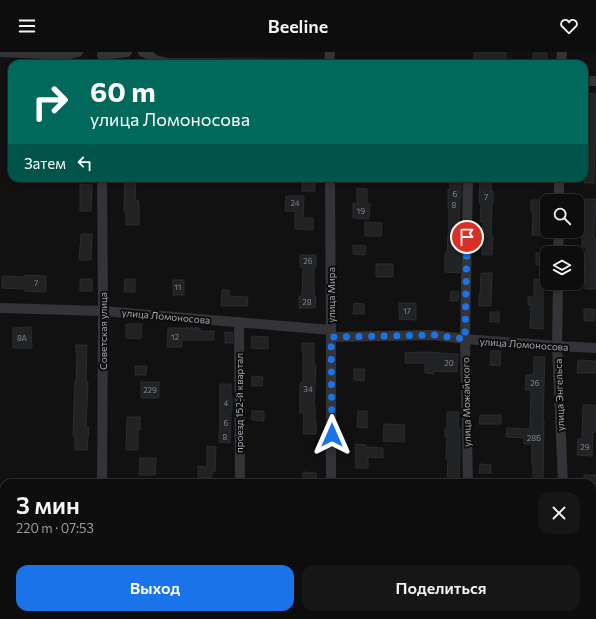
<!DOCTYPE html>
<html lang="ru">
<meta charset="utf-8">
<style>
:root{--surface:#0d0d0e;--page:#161617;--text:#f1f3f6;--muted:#9a9c9e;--line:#2d2d2e;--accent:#1a73e8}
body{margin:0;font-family:Commissioner,sans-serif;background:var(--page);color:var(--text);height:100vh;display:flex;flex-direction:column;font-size:15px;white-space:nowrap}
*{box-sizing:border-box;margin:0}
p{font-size:13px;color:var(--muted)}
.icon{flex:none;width:22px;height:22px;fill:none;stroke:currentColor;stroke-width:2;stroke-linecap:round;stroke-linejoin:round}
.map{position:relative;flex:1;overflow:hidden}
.side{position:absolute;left:0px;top:427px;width:596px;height:140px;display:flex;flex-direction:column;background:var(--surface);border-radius:12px 12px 0 0;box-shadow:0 2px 6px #0003,0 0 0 1px var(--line)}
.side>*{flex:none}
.hud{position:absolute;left:8px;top:8px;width:580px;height:122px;border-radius:12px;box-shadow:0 2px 6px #0003,0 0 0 1px var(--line);background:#00695c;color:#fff;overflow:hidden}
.controls{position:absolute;left:540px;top:142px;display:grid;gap:8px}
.controls a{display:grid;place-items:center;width:44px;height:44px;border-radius:8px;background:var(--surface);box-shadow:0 2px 6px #0003,0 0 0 1px var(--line);font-size:20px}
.pin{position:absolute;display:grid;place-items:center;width:34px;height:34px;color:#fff;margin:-17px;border:2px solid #fff;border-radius:50%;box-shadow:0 1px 4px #0007}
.me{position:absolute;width:44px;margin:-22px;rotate:0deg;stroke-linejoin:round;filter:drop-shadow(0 0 3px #0008)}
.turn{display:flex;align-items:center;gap:14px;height:84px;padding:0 16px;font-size:18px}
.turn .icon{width:52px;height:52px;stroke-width:2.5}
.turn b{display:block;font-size:28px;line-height:34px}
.then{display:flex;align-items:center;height:38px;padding:0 16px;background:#0003;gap:8px;font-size:15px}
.round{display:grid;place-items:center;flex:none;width:42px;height:42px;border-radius:12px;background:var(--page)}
.head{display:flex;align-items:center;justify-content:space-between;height:68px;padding:0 16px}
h1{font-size:24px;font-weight:600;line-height:30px}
.primary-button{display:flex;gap:8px;margin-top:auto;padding:8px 16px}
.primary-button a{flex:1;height:46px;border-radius:12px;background:var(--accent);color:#fff;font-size:16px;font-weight:600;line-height:46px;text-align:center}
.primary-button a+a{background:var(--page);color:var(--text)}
header{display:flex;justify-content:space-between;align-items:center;height:52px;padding:0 16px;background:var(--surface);font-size:18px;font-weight:600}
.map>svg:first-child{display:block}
.building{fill:#212223;stroke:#2b2c2e}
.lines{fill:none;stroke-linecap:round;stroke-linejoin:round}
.minor{stroke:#333437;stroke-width:10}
.route{stroke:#1a73e8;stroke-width:7;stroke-dasharray:0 12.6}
.labels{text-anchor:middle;stroke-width:4;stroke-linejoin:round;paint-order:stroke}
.number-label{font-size:8px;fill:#83888e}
.street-label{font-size:10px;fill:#a4aab1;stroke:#0c0c0d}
</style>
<header><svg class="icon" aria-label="menu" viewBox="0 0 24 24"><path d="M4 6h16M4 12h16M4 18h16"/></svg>Beeline<svg class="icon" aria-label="heart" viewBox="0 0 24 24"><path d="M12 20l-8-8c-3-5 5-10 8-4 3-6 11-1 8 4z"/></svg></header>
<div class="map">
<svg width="596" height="567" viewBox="0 0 596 567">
<rect width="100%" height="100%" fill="#111112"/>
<path class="building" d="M474,0H506V9H474Z
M533,1H547V12H533Z
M586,41L596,42V91H595L594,131H584V100H585L586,74L584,73V61H586Z
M303,126H315V139H302Z
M450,126H461V146H460L459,201H460V221L445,220V201H447L448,181H449V157H448V137H450Z
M125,127H136L135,148L139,149V173H126V160H124Z
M480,129H492L491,139H493V151H492L491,184H493L492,203H482L483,170H480L481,151H479Z
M80,132L92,133L91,159H80Z
M357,136L367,137V152H370L369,167L353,166V151L357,152Z
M286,144H304L303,166H313V178L295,177V159H285Z
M584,147H596L594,187H596V237H585L586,195H582V168H584Z
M531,148H545L543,183H532L533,160H531Z
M365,170L382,171L381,184H365Z
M81,182H92L91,208H79Z
M353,193L366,194L365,203L353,202Z
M536,201H544V213H536Z
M300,203H316V215H314V244H316L315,256H299V244H302L303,215H300Z
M376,212H393V225H376Z
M481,221H492L491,254H479V242H480Z
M25,223L46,224V240L25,239V237L2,236V224L25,225Z
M80,227H92V239H80Z
M125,227H135V240H124Z
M534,227L543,228V277L530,276L531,253H528V245H534Z
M173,228H184V243H173Z
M222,238H229V244L248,245L247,254H221Z
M451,239L459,240L458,249H450Z
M354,251L364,252V262H353Z
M399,251H416V268L399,267Z
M584,257H595L594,269H584Z
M490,260H499V270H490Z
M126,272H142L141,287L126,286Z
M31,275L32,296H13V276Z
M168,276H200V279H214V288H182V295H167Z
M225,280L233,281V291H225Z
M252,284L268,285V297L251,296Z
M302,291H314V313H316L314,354H315V370H316V382H303L304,361H300V331H303V300H302Z
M76,293H87L86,330H88L86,375H89L87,398H75V384H73L74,350L75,330H76L77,301H76Z
M491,299H501L500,314L490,313Z
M425,300L458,302L457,320L434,319V322L425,321V311H405V301Z
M534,305H545L543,367H544L543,429L533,428V413H532V392H524V386L506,385L507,376L530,377L531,338H525L526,323H533Z
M578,308L596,309V321H577Z
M135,314H147L146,323H135Z
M354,317H365L364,329L354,328Z
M252,324L263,325L262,334H252Z
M141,330H159V346H141Z
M220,332H231V345H232V357H231L230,391L219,390V379H220Z
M583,353H596V380H593L592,404L577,403L578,387H582Z
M252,359H264V369L252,368Z
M358,359H367V376L357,375Z
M447,360H459L458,376H460V400L459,429L447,428L448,407H446L447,385H445V376H447Z
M480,363H501V372H479Z
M127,365H140V378H138V398H126Z
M384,372L405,373L404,390L383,389Z
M355,392L366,393V395L383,396V406L368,405V416H356Z
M207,394L216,395L215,420L212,419L211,426L198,425V414L207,415Z
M140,406H156L155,423H139Z
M480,412L491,413V421H479Z
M303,420L316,421V431H302Z
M584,423H596V431H584Z"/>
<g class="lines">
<path class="minor" d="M0,0L66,3L78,0
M143,0L146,1L155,8L168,11L329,12
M102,3L127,0
M329,12L330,0
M561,12L562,0
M584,29H596
M330,126L331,285V431
M559,149V126
M558,201L559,179
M558,231L557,294L563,431
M0,256L103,259L331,278
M239,270L240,431
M331,285L434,283L465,287L557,294L596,296
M102,431L103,259L102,126
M468,431L465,287L468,126
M0,513H4
M592,551H596
M102,563V567
M332,563V567
M438,563V567
M556,567V563"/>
</g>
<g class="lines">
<path class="route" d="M332,383L331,285L434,283L465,287L467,185"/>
</g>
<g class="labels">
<g class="number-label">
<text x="455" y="145">6</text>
<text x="486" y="148">7</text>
<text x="295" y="154">24</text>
<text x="454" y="156">8</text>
<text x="361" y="162">19</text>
<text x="308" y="212">26</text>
<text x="36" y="234">7</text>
<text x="178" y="238">11</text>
<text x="307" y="253">28</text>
<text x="407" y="262">17</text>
<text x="175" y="288">12</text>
<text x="22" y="289">8А</text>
<text x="449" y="314">20</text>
<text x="535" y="334">26</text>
<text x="308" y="340">34</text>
<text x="150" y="341">229</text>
<text x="226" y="354">4</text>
<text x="226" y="374">6</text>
<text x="225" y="388">8</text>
<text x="534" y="389">28Б</text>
<text x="585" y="398">29</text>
</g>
<g class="street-label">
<text transform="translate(331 243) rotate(-90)" y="4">улица Мира</text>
<text transform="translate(166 264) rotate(5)" y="4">улица Ломоносова</text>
<text transform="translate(103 279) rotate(-90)" y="4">Советская улица</text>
<text transform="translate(524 292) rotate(4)" y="4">улица Ломоносова</text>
<text transform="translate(559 343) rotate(-92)" y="4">улица Энгельса</text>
<text transform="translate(466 350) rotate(-91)" y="4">улица Можайского</text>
<text transform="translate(239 351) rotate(-90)" y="4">проезд 152-й квартал</text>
</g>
</g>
</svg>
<div class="controls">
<a><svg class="icon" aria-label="search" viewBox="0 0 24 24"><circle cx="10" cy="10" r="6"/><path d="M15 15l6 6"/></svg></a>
<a><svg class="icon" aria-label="layers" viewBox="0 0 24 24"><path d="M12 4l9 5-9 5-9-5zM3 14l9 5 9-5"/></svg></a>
</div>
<div class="pin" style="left:467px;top:185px;background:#d93025"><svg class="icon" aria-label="arrive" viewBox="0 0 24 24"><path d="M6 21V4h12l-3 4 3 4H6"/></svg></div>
<svg class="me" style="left:332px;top:383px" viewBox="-20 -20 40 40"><path d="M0-17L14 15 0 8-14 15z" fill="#1a73e8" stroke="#fff" stroke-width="4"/></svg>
<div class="hud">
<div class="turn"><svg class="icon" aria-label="right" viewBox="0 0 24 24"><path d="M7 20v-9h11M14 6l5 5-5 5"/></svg><div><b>60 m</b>улица Ломоносова</div></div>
<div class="then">Затем<svg class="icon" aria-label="left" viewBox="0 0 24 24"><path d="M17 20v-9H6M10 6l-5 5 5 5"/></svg></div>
</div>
<section class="side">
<div class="head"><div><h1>3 мин</h1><p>220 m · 07:53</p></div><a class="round"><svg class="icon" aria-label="close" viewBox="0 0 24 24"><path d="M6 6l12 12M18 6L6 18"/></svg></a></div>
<div class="primary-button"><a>Выход</a><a>Поделиться</a></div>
</section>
</div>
